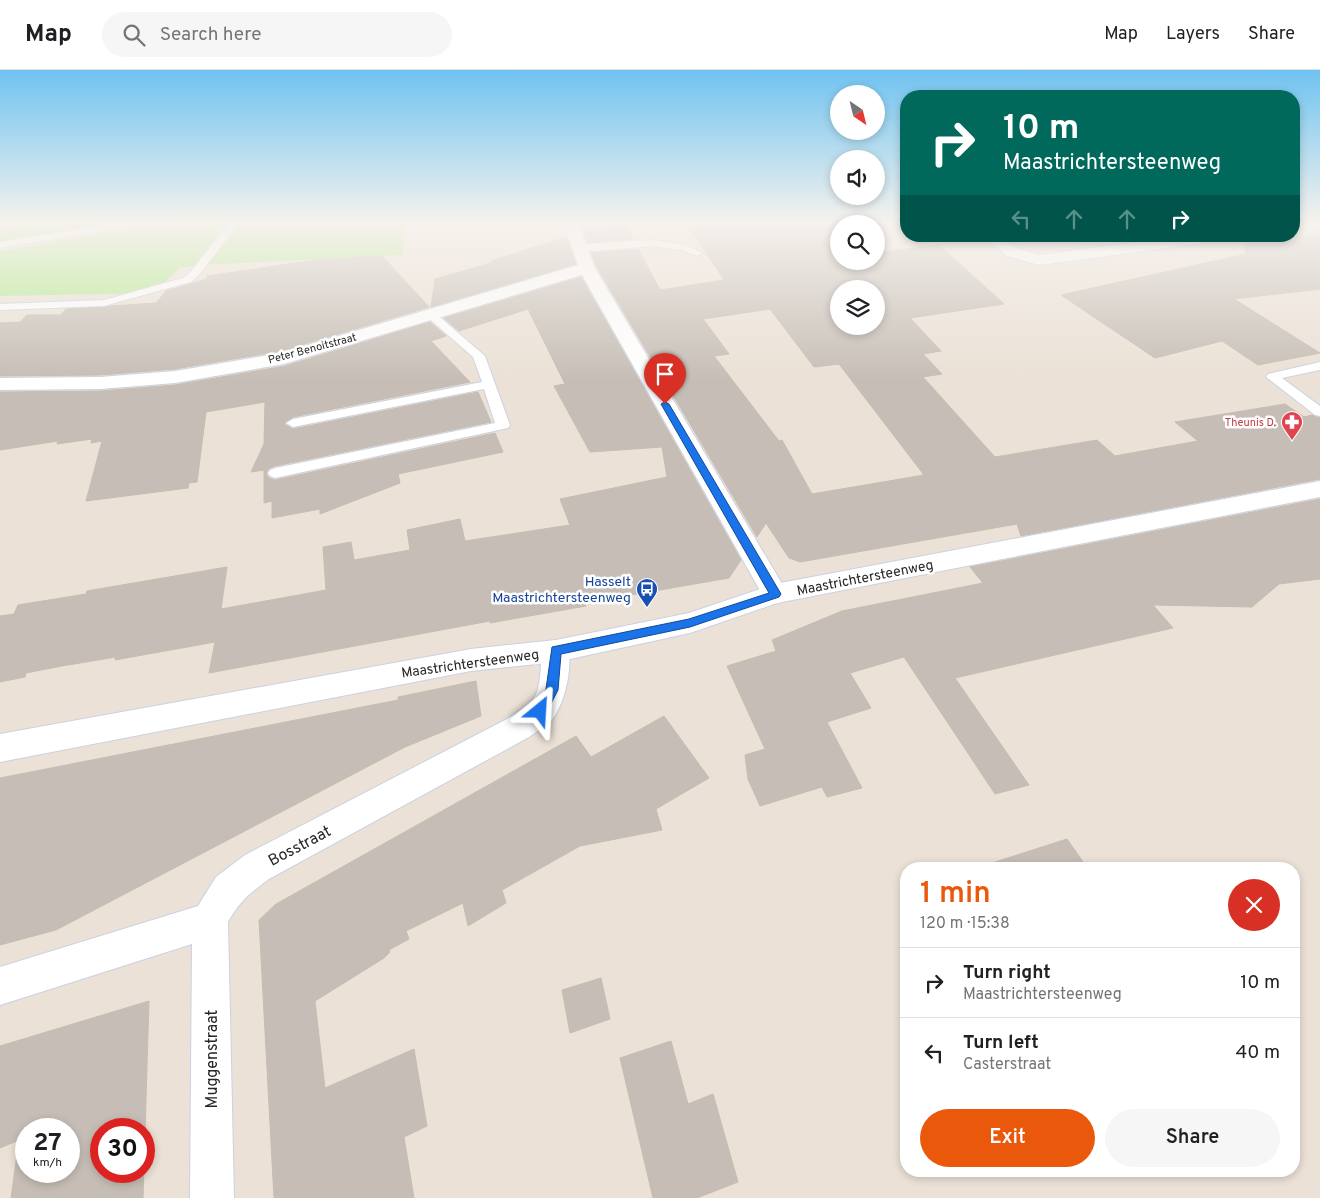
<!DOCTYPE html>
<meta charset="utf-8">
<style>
:root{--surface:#fff;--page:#f6f6f6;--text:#202124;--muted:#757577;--line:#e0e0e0;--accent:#ea580c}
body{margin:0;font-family:Overpass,sans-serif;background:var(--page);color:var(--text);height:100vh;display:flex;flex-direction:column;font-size:19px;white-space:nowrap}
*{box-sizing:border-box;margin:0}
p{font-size:16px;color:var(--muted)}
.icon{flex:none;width:28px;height:28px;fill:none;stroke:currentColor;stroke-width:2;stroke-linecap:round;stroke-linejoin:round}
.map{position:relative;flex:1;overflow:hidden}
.drawer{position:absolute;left:900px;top:792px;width:400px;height:315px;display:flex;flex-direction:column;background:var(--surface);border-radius:20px;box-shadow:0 2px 8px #0003}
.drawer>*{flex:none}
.hud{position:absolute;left:900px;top:20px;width:400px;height:152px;border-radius:20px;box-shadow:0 2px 8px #0003;background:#00695c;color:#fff;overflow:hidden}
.needle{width:32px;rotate:145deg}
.controls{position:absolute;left:830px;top:15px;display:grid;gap:10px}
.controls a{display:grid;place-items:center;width:55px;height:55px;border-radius:50%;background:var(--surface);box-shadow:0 2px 8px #0003;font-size:25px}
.speed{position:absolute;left:15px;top:1048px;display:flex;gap:10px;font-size:25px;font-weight:700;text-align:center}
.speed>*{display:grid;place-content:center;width:65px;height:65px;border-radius:50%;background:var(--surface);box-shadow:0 2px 8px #0003;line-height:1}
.speed small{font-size:12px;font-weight:400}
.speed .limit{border:8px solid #d22;background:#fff;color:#111}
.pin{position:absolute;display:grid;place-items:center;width:42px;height:42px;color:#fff;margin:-51px -21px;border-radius:50% 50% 50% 0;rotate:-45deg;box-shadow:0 0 5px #0007}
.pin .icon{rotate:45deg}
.me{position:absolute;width:55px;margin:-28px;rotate:27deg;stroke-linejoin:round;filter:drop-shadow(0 0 4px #0008)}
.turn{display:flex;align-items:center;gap:18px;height:105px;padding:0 20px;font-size:22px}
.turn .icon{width:65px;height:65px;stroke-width:2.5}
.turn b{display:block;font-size:35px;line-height:42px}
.lanes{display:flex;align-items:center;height:48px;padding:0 20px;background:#0003;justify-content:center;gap:25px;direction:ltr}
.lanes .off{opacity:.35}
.round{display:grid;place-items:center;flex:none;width:52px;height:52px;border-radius:26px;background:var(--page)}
.headline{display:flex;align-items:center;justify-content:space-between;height:85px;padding:0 20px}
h1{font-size:30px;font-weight:600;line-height:38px;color:var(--accent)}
.action{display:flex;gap:10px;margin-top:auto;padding:10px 20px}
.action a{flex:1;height:58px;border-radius:30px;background:var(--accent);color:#fff;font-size:20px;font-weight:600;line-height:58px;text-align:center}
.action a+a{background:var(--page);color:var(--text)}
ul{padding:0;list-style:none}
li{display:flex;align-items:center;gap:15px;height:70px;padding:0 20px;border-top:1px solid var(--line)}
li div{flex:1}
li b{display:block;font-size:19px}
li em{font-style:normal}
header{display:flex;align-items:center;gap:30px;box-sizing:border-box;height:70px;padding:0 25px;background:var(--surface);border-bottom:1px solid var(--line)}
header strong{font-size:24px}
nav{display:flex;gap:28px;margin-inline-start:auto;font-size:18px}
.search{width:350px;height:45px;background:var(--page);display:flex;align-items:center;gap:12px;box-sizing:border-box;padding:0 18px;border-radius:28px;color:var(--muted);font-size:19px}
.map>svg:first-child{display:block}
.green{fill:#b0e98b}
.building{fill:#c6beb6;stroke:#c6bdb0;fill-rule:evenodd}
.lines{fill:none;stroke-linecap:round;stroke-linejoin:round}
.service-casing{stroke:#cbd1e2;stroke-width:2}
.minor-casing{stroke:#cbd1e2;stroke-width:2}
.secondary-casing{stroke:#cbd1e2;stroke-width:2}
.service{fill:#fff;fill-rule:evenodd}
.minor{fill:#fff;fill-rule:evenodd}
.secondary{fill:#fff;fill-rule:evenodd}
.route{fill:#1a73e8;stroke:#114b97}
.labels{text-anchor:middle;stroke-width:5;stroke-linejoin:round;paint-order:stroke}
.far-street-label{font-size:11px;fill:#262626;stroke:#fff}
.far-health-label{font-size:11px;fill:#be3a42;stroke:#fff;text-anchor:end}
.street-label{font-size:14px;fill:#262626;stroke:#fff}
.transit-label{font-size:14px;fill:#164399;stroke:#fff;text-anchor:end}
.near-street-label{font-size:16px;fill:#262626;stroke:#fff}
</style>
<header>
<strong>Map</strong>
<div class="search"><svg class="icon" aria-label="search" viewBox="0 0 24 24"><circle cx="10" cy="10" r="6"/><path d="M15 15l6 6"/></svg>Search here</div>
<nav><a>Map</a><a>Layers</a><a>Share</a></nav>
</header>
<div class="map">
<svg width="1320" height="1128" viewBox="0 0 1320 1128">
<rect width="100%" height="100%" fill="#ebe1d6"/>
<path class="green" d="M0,152H118L0,171Z
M176,152H406L402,185L200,195L180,198L153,223L0,226V181Z"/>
<path class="building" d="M614,152H624L633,169L588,173L584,162Z
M686,152H831L839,159V191H876V183L939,175L1004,234L910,248L941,281L923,284L942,304L923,307L995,387L1097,370L1115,386L1198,371L1175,352L1285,334L1304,347L1312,345L1320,348V409L1021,466L1017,454L800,492L789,488L766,453L757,467L597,197L591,183L638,179L660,220L724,210ZM839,219H876V256H839ZM770,239L814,297L839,294L924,405L812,424L782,370L779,371L714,286L729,284L703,249Z
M1320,164V219L1234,229L1320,283L1258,295L1222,271L1155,288L1061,225L1246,184L1244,174Z
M566,167L576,194L431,237L435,209L494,192L491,191Z
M382,186L429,237L281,281L175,299L100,305L0,306V253L20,252L27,245H61L66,239L156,233L166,221L207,209V206L316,190Z
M581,207L741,490L729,508L585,533L586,536L490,553V551L209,603L215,572L115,590L116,587L62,596L26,603L25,607L0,612V546L14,544L18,535L86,524L87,521L227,497L221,539L326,520L323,477L351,472L354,490L410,480L407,460L460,449L465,471L570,455L560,429L667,407L662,377L590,382L554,316L565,314L528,239L459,261L444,248Z
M430,252L446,266L431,271L470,312L293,347L284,354L293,359L478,322L491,352L275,396L268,399L266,404L269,408L275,410L495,363L503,382L398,404L400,413L320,444V439L272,448V431L264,433V400L251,402L264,374L265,332L206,342L197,412L189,413L188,418L86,431L102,371L91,373L92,369L57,374L58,371L0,380V322L100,321L175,315L285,296Z
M1320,429V509L1279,514L1252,537L1153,535L1173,558L955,608L1029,715L995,724L904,587L850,603L871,638L827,652L862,718L827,727L822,717L760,736L748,709L745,685L765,679L727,596L776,581L772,570L842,541L983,513L970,497Z
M476,611L481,646L405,677L56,860L0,875V708L398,630V627Z
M664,646L709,708L656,739L662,760L580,776L502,820L506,833L468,856L463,833L406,861L409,869L389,880L390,882L384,888L315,931L325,1018L414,979L427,1056L404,1067L414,1128H274L259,850L276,834L576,666L591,687Z
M1067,769L1088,799H993L992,793Z
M601,908L610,949L570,963L562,920Z
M149,931L143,1128H11L19,1070L0,1078V976ZM26,1059H69V1101H26ZM101,1059H144V1101H101Z
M671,971L688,1034L713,1024L738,1112L697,1128H653L620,988Z"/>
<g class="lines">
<g class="service-casing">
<path id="service" d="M122,152H146L141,155L0,178V172Z
M230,152H240L199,205L191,212L104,236L0,240V234L104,230L183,208L191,201Z
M655,170L688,176L702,183L697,186L682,180L655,176L580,182L575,179C584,171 641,171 655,170Z
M430,241L434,242L485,286L510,355L508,358L275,408L270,406L268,403L270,400L275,398L495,353L484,319L293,357L286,353L293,349L482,312L473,287L426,246L424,244L426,242Z
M1320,292V300L1282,308L1320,336V346L1315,345L1266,307L1268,304Z"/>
</g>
<g class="minor-casing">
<path id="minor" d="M563,152H578L595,198L788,524L784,531L775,534L766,531L582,205L284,294L175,313L100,319L0,320V308L100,307L175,301L281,283L578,195Z
M1320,152V158L1294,161V153Z
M983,166H1001L1018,179L1039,185L1182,166H1227L1224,169L1219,171L1039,195L1007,186Z
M556,570L566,573C575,591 565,635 551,651C545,657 536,662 529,667L269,809C252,821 238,833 228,852L234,1128H190L192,874L0,935V897L198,836L216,807L245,785L507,649C514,644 523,639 530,633C545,618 537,591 546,573Z"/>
</g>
<g class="secondary-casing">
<path id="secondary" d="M1320,411V427L777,533L690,563L556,592L471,601L0,692V664L471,579L556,570L689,543L775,514Z"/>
</g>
<use href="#service" class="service"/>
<use href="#minor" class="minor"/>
<use href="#secondary" class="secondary"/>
</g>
<linearGradient id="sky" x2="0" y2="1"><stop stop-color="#6fc3f0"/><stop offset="0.49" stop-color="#f6f2ed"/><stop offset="1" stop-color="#f6f2ed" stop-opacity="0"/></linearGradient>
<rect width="1320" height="310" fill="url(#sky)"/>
<path class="route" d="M665,332L669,334L781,524L779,527L690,557L561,584L558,620L545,645L540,646L536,645L534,641L546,619L552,577L689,549L769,523L661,334Z"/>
<defs>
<g id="pharmacy-pin" transform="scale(1.125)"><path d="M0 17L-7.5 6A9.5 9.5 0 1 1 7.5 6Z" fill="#e0444e" stroke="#fff"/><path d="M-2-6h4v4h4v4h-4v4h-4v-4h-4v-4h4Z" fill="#fff"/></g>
<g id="bus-pin" transform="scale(1.125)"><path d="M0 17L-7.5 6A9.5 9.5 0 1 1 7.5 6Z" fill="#1a4fb4" stroke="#fff"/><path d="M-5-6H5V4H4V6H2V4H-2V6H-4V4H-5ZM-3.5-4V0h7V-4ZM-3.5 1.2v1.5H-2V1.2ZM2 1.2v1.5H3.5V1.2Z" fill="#fff"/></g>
</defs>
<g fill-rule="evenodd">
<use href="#pharmacy-pin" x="1292" y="352"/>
<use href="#bus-pin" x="647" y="519"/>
</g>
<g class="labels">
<g class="far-street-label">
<text transform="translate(312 278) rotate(-15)" y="4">Peter Benoitstraat</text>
</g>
<g class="far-health-label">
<text x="1276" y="356">Theunis D.</text>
</g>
<g class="street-label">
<text transform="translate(865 507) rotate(-11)" y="5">Maastrichtersteenweg</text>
<text transform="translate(470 593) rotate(-8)" y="5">Maastrichtersteenweg</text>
</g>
<g class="transit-label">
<text x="631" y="516">Hasselt<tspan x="631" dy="16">Maastrichtersteenweg</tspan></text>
</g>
<g class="near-street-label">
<text transform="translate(299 775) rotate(-28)" y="6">Bosstraat</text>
<text transform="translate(211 989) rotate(-90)" y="6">Muggenstraat</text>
</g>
</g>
</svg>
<div class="controls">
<a><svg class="needle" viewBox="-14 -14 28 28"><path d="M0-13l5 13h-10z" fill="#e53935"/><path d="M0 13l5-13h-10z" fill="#757577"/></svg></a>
<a><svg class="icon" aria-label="sound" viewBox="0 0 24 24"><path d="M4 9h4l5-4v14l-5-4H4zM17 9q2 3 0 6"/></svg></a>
<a><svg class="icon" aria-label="search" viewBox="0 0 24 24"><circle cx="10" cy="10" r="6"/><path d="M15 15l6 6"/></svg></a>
<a><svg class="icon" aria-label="layers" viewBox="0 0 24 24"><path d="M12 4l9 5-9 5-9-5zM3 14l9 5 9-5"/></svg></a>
</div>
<div class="speed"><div>27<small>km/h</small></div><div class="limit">30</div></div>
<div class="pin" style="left:665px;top:334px;background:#d93025"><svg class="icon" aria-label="arrive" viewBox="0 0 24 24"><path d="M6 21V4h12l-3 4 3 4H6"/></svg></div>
<svg class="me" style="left:540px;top:641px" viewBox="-20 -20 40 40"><path d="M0-17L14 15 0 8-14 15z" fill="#1a73e8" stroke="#fff" stroke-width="4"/></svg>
<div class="hud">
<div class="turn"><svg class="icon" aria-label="right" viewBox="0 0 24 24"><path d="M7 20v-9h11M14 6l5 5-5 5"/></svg><div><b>10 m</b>Maastrichtersteenweg</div></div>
<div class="lanes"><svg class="icon off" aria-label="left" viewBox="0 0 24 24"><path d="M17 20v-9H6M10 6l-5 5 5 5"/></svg><svg class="icon off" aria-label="ahead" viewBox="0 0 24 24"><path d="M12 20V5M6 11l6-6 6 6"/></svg><svg class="icon off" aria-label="ahead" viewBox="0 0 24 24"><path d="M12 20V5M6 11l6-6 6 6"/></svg><svg class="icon" aria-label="right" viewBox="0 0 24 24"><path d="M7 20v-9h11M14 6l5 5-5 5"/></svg></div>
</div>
<section class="drawer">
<div class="headline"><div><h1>1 min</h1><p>120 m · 15:38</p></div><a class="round" style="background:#d93025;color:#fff"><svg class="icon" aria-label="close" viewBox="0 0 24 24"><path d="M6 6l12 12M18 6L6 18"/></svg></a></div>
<ul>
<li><svg class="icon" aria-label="right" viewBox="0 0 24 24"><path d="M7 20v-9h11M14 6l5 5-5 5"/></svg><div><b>Turn right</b><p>Maastrichtersteenweg</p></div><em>10 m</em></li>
<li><svg class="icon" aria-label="left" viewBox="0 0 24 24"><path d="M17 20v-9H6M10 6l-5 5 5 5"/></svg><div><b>Turn left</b><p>Casterstraat</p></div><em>40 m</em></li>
</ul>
<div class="action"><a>Exit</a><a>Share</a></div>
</section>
</div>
